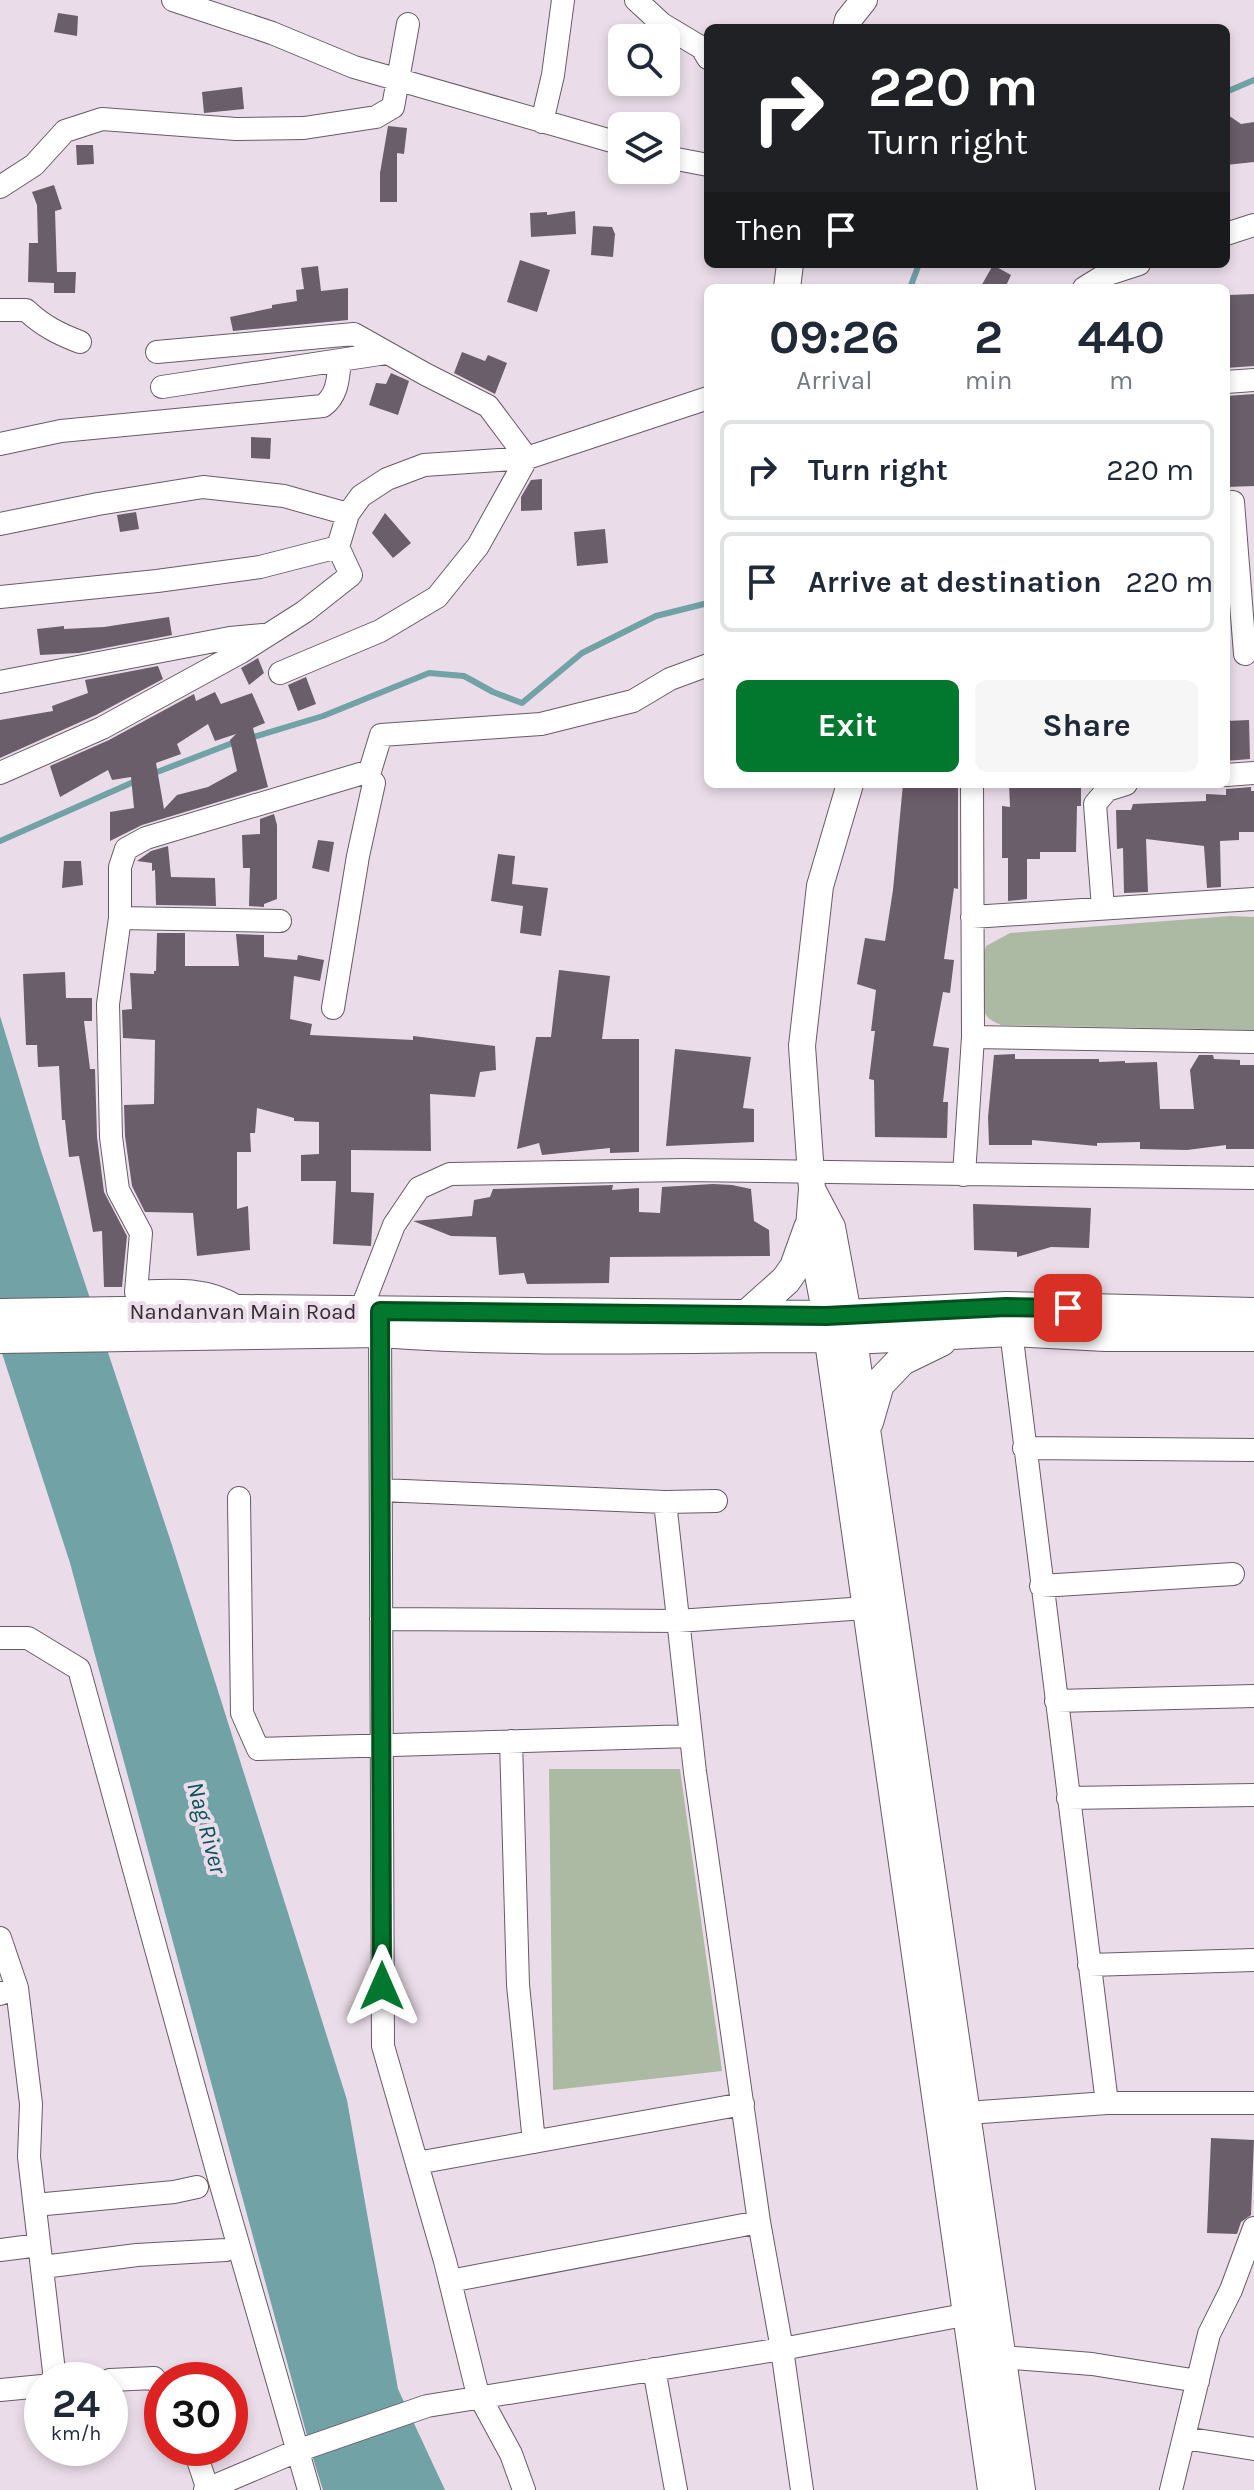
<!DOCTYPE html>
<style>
:root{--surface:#fff;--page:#f6f6f7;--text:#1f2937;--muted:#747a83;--line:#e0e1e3;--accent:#02782e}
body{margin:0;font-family:Karla,sans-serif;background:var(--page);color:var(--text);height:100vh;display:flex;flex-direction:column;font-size:30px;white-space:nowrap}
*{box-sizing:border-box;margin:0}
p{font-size:26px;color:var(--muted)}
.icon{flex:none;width:44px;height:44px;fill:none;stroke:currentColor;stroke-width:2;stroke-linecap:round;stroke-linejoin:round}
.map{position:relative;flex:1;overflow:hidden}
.panel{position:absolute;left:704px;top:284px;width:526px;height:504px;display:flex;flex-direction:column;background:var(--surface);border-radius:12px;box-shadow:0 4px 12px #0003}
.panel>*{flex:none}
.banner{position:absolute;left:704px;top:24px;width:526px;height:244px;border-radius:12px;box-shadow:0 4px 12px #0003;background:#202124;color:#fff;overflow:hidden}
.fabs{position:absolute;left:608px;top:24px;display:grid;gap:16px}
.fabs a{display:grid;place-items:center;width:72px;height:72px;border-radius:12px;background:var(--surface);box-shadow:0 4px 12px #0003;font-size:40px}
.speed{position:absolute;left:24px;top:2362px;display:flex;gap:16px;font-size:40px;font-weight:700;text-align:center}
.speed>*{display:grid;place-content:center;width:104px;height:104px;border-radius:50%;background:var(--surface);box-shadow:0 4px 12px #0003;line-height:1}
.speed small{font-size:20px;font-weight:400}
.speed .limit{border:12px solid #d22;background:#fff;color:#111}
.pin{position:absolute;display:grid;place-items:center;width:68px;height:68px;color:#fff;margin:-34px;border-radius:16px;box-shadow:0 4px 12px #0006}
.me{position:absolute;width:88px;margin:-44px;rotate:0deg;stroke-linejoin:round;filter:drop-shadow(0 0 6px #0008)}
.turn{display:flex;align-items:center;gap:28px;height:168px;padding:0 32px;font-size:36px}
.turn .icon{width:104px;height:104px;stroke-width:2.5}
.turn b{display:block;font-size:56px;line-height:68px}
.then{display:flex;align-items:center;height:76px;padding:0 32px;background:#0003;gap:16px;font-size:30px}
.eta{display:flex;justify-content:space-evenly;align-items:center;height:136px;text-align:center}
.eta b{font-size:48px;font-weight:700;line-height:56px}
.button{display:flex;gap:16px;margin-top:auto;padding:16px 32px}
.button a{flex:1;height:92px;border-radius:12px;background:var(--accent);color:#fff;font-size:32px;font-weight:700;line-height:92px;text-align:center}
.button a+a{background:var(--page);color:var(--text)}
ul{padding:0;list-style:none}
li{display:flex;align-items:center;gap:24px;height:100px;margin:0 16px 12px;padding:0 16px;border:4px solid var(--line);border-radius:12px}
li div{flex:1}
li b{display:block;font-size:30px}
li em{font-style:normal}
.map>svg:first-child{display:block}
.green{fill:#acb9a3}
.water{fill:#70a2a6}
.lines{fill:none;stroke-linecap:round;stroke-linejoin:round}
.stream{stroke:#70a2a6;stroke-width:6}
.building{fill:#695e69;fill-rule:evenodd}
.minor-casing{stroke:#675b66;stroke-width:24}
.tertiary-casing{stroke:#675b66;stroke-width:28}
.secondary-casing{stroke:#675b66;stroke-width:32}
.minor{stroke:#fff;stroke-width:22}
.tertiary{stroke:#fff;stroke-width:26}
.secondary{stroke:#fff;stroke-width:30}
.route-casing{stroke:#014e1e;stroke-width:20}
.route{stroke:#02782e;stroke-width:14}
.labels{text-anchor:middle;stroke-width:8;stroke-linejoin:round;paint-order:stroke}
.street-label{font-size:22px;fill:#322d32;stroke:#eadde9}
.water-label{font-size:24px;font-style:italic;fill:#085459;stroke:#eadde9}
</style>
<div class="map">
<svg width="1254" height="2490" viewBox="0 0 1254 2490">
<rect width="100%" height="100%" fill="#eadde9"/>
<path class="green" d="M1231,916L1254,917V1030L1001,1025C995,1022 988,1020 985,1013C978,997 981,962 986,946L1010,933Z
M549,1769H680L722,2071L553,2090Z"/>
<path class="water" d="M0,1016L41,1151L172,1545L347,2100L398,2389L445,2490H323L315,2465L70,1563L0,1347Z"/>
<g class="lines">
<path class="stream" d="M1226,92L1254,80
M910,288L919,264
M250,738L323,716L429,673L464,676L493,692L522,703L582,653L656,616L708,603
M152,774L235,742
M0,841L138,780"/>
</g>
<path class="building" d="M58,13L78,16L77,36L54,32Z
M242,87L244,109L204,113L202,92Z
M1228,115L1241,124L1254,122V162L1226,165V131L1229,130Z
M388,126L407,128L404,154L397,153V202H380V173Z
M76,145H93L94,164L77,165Z
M54,185L62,209L55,211L57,272H76L75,293H54V283L28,282L29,243H38L37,205L32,192Z
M575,211L576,234L531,237L530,213L547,212V215Z
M593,226L612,227L615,234L613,257L591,255Z
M520,260L550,270L537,312L507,302Z
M993,265L1011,275L1005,288H980Z
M318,266L321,291L348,288V320L233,331L230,317L272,308V305L297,301L296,290L304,289L301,268Z
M1254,294V366L1226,368V299H1229V295Z
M462,352L485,361L488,355L507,363L495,394L454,373Z
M391,373L409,381L398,415L369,405L376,383L386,384Z
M1254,394V486L1226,487V396Z
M251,437L271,438L270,459L251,458Z
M542,479V510L521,511V497L531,480Z
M136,512L139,529L120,532L117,515Z
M385,513L411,543L393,558L372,533Z
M605,529L608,563L577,566L574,532Z
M169,617L172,635L79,653L40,655L37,629L64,626V629L104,627Z
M258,658L264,673L249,685L241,668Z
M158,666L163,679L96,715L0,758V720L53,711L52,706L88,693L85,680Z
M306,677L316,704L298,711L288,685Z
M215,692L221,704L252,693L265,723L253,728L268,787L142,825L110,841V812L134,808L131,777L112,780L108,770L60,797L50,766L109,740L194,694L196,701ZM208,724L215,741L236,734L230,740L237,771L208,787L177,795L164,809L156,763L181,754L177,744Z
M1249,720L1250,759L1226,761V721Z
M903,784H949L958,786V889L954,888L944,959L954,960L950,993L943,992L933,1046L949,1048L943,1102H948L947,1138L875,1137L874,1080L869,1079L875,1031H871L876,990L857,984L865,938L885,941L893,890Z
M1009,784H1081V806H1077L1076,852H1040V859H1027V899L1008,901V858H1002V806L1010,807Z
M1251,787V791H1254V832H1239V840L1220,841L1221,887L1207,888L1204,846L1146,839L1148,892L1124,893L1123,848L1117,849L1116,810H1131L1133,804L1206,801V794L1226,795V789Z
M274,814L277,825V899L264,904V907L249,906L250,868H243L242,835L260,834V819Z
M318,840L334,842L329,872L312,868Z
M168,846L171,877L215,878L216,906L156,905L155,870L152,871V863L137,861L151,851Z
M498,854L515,856L512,884L548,888L541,936L520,933L523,906L491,901Z
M64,861H81L83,885L62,888Z
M157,933H185V966H239L236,934L264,935V957L297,960L298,955L324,960L320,981L294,976L290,1019L312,1024L310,1035L413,1040V1036L495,1046L496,1070L480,1072L475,1097L430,1094L431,1151L351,1150V1192L374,1193L371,1246L333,1244L336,1181H301V1155L319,1154V1122L294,1121V1118L257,1108L255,1133H250L251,1152H237V1209L248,1206L250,1250L197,1256L193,1213L145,1212L132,1186L125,1136L124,1105L154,1104L155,1040L123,1038L122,1010L132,1009L130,973L154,974V971H156Z
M559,970L610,976L602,1039H639V1152L610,1153V1148L542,1155L539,1143L517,1149L536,1037H551Z
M65,972L66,998H92V1021H84L90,1069H95L97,1137L104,1192L127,1236L122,1287H104L102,1231L93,1232L79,1156L69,1157L65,1120H62L59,1066L38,1067L37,1045H26L23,974Z
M675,1049L751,1057L743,1108L754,1109V1142L666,1146Z
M1015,1054V1059H1099V1062L1125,1061V1063L1157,1062L1160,1109H1194L1190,1070L1199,1055H1213L1214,1059L1240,1060V1065H1254V1149H1226V1145L1187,1150L1140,1149V1142L1097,1143V1146L1032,1140V1145H989L988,1117L994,1055Z
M713,1184L732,1185L751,1189L754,1221L769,1230L770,1256L610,1257L609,1283L527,1284L524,1273L499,1275L496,1237L451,1236L413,1221L472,1216L474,1200L490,1197L493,1189L613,1185L612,1190L639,1188V1212L660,1213L662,1187Z
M973,1204L1091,1208L1089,1248L1051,1247L1017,1257V1252L974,1250Z
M1211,2138L1254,2140L1251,2215L1241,2222L1237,2234L1207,2233Z"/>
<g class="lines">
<g class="minor-casing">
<path id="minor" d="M173,0L272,33L354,67L622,144
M636,0L662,24L702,48L708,58
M542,122L553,75L563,0
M666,157L708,165
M0,187L34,165L65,131L102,119L236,129L304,128L376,117L393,107L408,24
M1226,234L1254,225
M1084,288L1105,275L1139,264
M0,310H26C43,326 59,334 80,342
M157,352L354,334L425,374L488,406L527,458L478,546L437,597L380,631L280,673
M1226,382L1254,380
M162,387L386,353
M0,444L61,431L323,406C338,395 338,378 340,360
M1233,502L1245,654
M0,524L98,504L203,487L284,496L348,514L361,496L387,479L424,465L527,458L708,398
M0,597L157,581L260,567L338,547L348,514
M0,682L230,638L263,635
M0,773L102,728L241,652L304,612L351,575L338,547
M1226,775L1254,773
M972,784L973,1037L1254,1042
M1103,908L1095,804L1107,790L1126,784
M972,917L1254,899
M120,918V867L126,849L146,838L370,771L381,735L541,724L633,701L670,679L708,665
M333,1008L358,856L374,783
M964,1175L973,1037
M238,1307C206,1287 173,1290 136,1292L141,1233L118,1190L111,1137L108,1004L120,918L280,921
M361,1310L394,1225L419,1188L450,1174L684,1170L1254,1178
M380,1317L383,2046L445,2261L476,2387L480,2397L511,2454L524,2490
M1011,1331L1107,2103
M1024,1448L1254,1450
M381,1490L665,1502L716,1501
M239,1498L242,1713L258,1749L691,1736
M665,1502L695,1772L759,2222L782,2349L802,2490
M1041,1586L1233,1574
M381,1619L678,1621L880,1607
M0,1638H28L79,1669L219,2178L309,2490
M1056,1701L1254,1696
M511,1741L518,1985L534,2142
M1068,1798L1254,1795
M0,1938L17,1988
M1089,1965L1254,1960
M0,1994L17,1988L31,2104L29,2157L55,2380
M953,2114L1107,2103H1254
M417,2163L743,2104
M35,2205L174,2192L197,2187
M0,2250L39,2245
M43,2267L137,2255L226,2250
M450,2281L759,2222
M988,2360L1001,2357L1092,2364L1198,2381
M654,2369L676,2490
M110,2380L154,2378L162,2389
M0,2390L42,2386
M1184,2438L1254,2449
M194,2448L207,2487
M205,2490L297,2451L427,2406L782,2349L980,2312
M1171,2490L1209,2334L1231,2290L1254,2228"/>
</g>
<g class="tertiary-casing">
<path id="tertiary" d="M846,28L848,20L864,0
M787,288L790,264
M812,1189L832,1227L848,1314
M826,1316L809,1228L812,1189L802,1046L820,886L850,784"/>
</g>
<g class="secondary-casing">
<path id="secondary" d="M0,1314L242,1310L826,1316L1006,1307L1254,1313
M747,1315L786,1280L795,1267L809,1228
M827,1320L993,2490
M849,1320L1020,2490
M0,1338L380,1332C529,1343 679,1337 829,1337L852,1339L1011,1331L1105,1336H1254
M868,1422L879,1384L902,1360L941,1341"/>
</g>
<use href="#minor" class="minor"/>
<use href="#tertiary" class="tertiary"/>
<use href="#secondary" class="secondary"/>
</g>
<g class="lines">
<g class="route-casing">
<path id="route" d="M382,1986L380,1311L826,1316L1006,1307L1068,1308"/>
</g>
<use href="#route" class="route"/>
</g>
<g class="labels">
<g class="street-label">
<text x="243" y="1319">Nandanvan Main Road</text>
</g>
<g class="water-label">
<text transform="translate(207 1828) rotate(75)" y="8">Nag River</text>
</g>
</g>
</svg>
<div class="fabs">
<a><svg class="icon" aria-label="search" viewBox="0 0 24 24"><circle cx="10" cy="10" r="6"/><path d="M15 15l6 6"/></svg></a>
<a><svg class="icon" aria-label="layers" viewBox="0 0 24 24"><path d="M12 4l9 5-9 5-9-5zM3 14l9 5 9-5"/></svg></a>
</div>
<div class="speed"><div>24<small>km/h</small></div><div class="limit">30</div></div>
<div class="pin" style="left:1068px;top:1308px;background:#d93025"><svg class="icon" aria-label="arrive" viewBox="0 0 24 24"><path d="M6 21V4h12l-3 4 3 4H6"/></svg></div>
<svg class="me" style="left:382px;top:1986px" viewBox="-20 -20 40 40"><path d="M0-17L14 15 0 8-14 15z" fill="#02782e" stroke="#fff" stroke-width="4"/></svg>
<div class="banner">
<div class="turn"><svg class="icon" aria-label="right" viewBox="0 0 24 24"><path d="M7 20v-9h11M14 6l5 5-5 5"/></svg><div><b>220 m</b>Turn right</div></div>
<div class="then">Then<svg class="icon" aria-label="arrive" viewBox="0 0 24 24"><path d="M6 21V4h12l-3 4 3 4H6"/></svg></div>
</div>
<section class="panel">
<div class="eta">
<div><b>09:26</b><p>Arrival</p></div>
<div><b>2</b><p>min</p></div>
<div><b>440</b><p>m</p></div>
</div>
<ul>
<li><svg class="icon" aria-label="right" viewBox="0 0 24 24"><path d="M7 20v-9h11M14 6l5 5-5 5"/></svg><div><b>Turn right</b></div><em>220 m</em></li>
<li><svg class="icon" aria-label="arrive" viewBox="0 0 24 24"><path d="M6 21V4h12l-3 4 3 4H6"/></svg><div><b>Arrive at destination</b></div><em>220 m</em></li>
</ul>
<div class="button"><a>Exit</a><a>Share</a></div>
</section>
</div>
